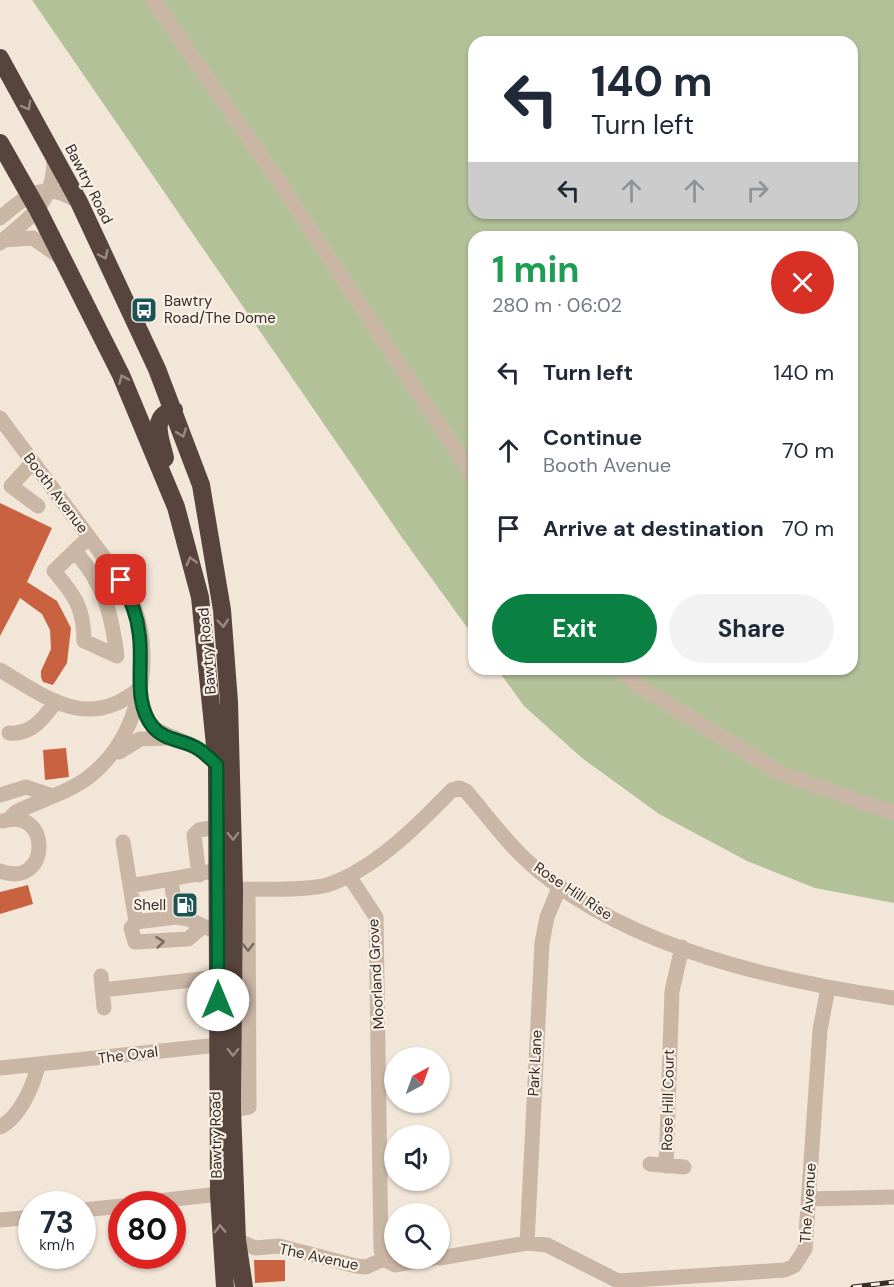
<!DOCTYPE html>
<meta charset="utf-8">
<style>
:root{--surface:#fff;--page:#f2f2f3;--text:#1f2937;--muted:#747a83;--accent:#0b8043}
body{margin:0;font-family:"DM Sans",sans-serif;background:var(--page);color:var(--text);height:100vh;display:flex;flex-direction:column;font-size:22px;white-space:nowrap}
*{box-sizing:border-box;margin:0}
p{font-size:20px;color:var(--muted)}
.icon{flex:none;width:33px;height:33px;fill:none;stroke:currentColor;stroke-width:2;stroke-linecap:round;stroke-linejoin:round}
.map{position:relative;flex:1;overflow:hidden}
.drawer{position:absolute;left:468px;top:231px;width:390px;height:444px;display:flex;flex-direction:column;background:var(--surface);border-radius:18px;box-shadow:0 2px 4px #0004}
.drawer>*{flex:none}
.top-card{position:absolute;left:468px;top:36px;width:390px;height:183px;border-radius:18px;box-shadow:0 2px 4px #0004;background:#fff;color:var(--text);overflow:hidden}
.needle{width:39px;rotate:41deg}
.buttons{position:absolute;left:384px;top:1047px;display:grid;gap:12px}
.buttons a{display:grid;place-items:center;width:66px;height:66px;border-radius:50%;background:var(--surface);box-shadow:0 2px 4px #0004;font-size:30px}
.speed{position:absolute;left:18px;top:1191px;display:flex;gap:12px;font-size:30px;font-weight:700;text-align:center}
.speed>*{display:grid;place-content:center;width:78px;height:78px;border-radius:50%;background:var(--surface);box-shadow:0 2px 4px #0004;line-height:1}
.speed small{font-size:15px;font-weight:400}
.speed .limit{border:9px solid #d22;background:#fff;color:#111}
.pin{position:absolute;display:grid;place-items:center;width:51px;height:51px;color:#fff;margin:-26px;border-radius:12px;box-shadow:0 3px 9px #0006}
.me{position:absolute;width:66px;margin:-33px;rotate:0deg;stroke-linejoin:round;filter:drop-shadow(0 0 4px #0008)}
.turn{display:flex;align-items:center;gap:21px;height:126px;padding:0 24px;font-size:27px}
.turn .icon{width:78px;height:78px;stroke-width:2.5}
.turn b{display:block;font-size:42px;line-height:51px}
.lanes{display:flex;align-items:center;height:57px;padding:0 24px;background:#0003;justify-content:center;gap:30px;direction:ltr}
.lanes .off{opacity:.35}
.round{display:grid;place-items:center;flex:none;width:63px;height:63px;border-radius:32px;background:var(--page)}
.overview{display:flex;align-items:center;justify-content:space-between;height:102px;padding:0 24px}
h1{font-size:36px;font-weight:700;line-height:45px;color:#1e9e55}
.cta{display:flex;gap:12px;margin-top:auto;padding:12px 24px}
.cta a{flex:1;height:69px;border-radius:36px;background:var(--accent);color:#fff;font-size:24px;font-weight:700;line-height:69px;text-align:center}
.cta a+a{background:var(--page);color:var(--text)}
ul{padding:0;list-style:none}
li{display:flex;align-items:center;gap:18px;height:78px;padding:0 24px}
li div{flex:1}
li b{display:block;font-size:22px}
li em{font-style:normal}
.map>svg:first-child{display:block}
.green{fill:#b3c199;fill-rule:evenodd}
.building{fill:#c86241}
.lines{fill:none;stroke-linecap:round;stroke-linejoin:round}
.minor{stroke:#cab6a5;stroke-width:15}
.highway{stroke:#57453d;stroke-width:18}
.rail-casing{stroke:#352b27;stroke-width:5}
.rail{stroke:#f9f0e6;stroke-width:3;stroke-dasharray:9;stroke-linecap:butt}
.oneway{stroke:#988981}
.oneway2{stroke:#786a60}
.route-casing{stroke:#07532c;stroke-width:15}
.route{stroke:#0b8043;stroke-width:10}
.labels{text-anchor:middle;stroke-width:4.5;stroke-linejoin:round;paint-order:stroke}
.street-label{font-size:15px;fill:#352b27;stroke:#f9f0e6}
.poi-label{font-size:15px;fill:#352b27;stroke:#f9f0e6;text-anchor:start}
</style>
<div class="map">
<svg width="894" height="1287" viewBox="0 0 894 1287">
<rect width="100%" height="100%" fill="#f2e6d9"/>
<path class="green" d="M32,0H894V903L815,888L747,861L659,814L582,758L524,706L497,669H852V237H474V637L403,539ZM474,42H852V213H474Z"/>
<path class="building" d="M0,503L52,528L27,582L57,601L71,628L67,663L53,685L43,682L41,677V671L51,649L50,630L42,614L20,598L0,636Z
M66,748L69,777L45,780L43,750Z
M28,885L33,904L0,914V892Z
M254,1260H285V1281L255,1283Z"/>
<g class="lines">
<path class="minor" d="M153,0L280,183L474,478
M0,218C28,195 44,179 79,202
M4,240L33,238L60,257
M0,243C32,215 56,201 54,154
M0,418L121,580C125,590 131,599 135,609C155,665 137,739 90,776C72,791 38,801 16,812L9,819
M32,463L11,486L38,506
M75,551C105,586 111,612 117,656L84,641C84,608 75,596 54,571L89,537
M619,669L637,685L782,774L894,813
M0,670C47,698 89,732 140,688
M140,691C148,738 159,728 195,747C205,752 212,761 221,768
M9,733C31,735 43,719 55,703
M119,752L140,739L169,738
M0,795L26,787L50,795
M123,842L136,922L131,928L135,942L188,939L202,927
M0,871C51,890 52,806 3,821
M199,875L194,835L199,830L217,827
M349,876L376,917L381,1250L384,1259
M130,886L171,879
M234,889C258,889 305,891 327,885C374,870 418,825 452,790L459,788L466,791C490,819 512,850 540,872C634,949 777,981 894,998
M176,917L171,879L218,870
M136,922L176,917L188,919L210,929
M101,976L104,1008
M102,990L219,977
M0,1068L218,1045
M232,1110L249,1107L248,889
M0,1127C20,1117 33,1086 38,1066
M650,1164L684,1167
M666,1166L672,991L682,947
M808,1199L894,1197
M131,1204L219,1194
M82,1210L122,1206
M0,1220L32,1217
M237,1240L255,1248L279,1246L356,1266L366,1267L384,1259
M527,1243L542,943L547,917L560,886
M440,1258L527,1243L547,1245L618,1281L785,1270L794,1266L805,1249L820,1030L828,988
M384,1259L395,1265L434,1258"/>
<path class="highway" d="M0,58L79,202L157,369L201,485L222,610L229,702L234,889L232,1110L237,1240L244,1287
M0,143L38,210L121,375L176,507L200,597L217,765L219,1194L225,1287
M165,458C161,439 149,417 174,410"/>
<g class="rail-casing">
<path id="rail" d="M853,1287L894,1282"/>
</g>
<use href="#rail" class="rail"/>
</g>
<defs><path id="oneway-chevron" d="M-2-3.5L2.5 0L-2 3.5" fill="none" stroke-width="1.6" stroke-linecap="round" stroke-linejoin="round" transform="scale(1.5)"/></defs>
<g class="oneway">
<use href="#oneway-chevron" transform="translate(27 106) rotate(61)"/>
<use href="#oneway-chevron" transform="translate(104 255) rotate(65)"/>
<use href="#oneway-chevron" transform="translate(123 379) rotate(-114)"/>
<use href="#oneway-chevron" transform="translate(182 433) rotate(70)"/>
<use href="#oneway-chevron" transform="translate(191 561) rotate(-105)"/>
<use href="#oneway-chevron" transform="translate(223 623) rotate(85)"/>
<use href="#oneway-chevron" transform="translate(233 836) rotate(89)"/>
<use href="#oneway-chevron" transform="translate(233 1052) rotate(91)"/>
<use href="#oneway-chevron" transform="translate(220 1229) rotate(-92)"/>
</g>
<g class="oneway2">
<use href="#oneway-chevron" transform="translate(160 942) rotate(-6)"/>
<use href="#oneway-chevron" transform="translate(248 947) rotate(90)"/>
</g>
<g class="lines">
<g class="route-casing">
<path id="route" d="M121,580C129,598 137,613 139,633C144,663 132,702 153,727C164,740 182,740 195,747C203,751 210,758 217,765L218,1000"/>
</g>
<use href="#route" class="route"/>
</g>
<defs>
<g id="bus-square" transform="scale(1.35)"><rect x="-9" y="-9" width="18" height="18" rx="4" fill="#1c5357" stroke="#f9f0e6"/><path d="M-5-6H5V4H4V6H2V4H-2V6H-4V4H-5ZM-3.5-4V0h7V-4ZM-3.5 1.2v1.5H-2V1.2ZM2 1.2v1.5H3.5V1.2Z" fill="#fff"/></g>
<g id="fuel-square" transform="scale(1.35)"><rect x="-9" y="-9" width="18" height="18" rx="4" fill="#1c5357" stroke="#f9f0e6"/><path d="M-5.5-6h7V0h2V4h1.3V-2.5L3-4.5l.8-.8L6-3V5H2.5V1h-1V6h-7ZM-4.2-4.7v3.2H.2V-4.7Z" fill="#fff"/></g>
</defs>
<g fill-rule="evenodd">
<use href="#bus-square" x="144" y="310"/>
<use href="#fuel-square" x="185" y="905"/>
</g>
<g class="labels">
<g class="street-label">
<text transform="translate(89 184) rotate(63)" y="5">Bawtry Road</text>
<text transform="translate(56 493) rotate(53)" y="5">Booth Avenue</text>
<text transform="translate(207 651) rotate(-95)" y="5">Bawtry Road</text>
<text transform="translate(573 891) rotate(34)" y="5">Rose Hill Rise</text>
<text transform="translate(376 974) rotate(-93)" y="5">Moorland Grove</text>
<text transform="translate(128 1055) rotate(-7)" y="5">The Oval</text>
<text transform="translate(535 1063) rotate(-87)" y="5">Park Lane</text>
<text transform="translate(668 1100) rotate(-89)" y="5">Rose Hill Court</text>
<text transform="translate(216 1135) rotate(-91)" y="5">Bawtry Road</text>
<text transform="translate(808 1203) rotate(-86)" y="5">The Avenue</text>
<text transform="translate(319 1257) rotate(12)" y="5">The Avenue</text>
</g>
<g class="poi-label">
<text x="164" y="306">Bawtry<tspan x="164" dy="17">Road/The Dome</tspan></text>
<text x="166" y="910" text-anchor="end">Shell</text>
</g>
</g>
</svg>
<div class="buttons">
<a><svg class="needle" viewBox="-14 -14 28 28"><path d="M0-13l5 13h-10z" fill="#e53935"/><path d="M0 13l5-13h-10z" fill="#747a83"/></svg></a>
<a><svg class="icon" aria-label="sound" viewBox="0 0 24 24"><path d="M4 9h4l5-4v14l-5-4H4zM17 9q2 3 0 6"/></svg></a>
<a><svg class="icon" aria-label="search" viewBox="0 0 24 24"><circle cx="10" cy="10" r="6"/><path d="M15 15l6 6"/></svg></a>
</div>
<div class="speed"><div>73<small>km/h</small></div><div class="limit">80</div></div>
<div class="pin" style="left:121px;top:580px;background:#d93025"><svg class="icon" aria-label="arrive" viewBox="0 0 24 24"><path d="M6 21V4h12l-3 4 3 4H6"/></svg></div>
<svg class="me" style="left:218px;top:1000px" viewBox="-20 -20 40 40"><circle r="19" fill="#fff"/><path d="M0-13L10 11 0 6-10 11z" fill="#0b8043"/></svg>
<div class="top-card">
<div class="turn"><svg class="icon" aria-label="left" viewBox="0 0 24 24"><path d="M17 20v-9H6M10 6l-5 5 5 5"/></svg><div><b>140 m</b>Turn left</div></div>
<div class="lanes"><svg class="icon" aria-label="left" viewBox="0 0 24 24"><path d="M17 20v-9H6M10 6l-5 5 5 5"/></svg><svg class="icon off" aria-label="ahead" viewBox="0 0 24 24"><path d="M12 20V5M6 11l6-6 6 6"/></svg><svg class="icon off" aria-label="ahead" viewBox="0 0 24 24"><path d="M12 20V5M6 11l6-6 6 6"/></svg><svg class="icon off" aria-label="right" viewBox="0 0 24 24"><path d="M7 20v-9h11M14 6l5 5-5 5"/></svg></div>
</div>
<section class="drawer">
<div class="overview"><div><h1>1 min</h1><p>280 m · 06:02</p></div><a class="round" style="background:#d93025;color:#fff"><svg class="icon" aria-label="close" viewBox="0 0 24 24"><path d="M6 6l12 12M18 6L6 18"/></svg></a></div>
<ul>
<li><svg class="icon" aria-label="left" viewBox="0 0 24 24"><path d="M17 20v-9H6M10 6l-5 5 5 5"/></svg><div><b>Turn left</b></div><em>140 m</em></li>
<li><svg class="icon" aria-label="ahead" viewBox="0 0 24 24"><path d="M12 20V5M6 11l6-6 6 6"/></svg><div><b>Continue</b><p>Booth Avenue</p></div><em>70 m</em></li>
<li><svg class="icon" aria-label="arrive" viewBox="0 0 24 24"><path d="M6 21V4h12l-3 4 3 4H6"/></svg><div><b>Arrive at destination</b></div><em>70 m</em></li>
</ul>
<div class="cta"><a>Exit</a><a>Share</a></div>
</section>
</div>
